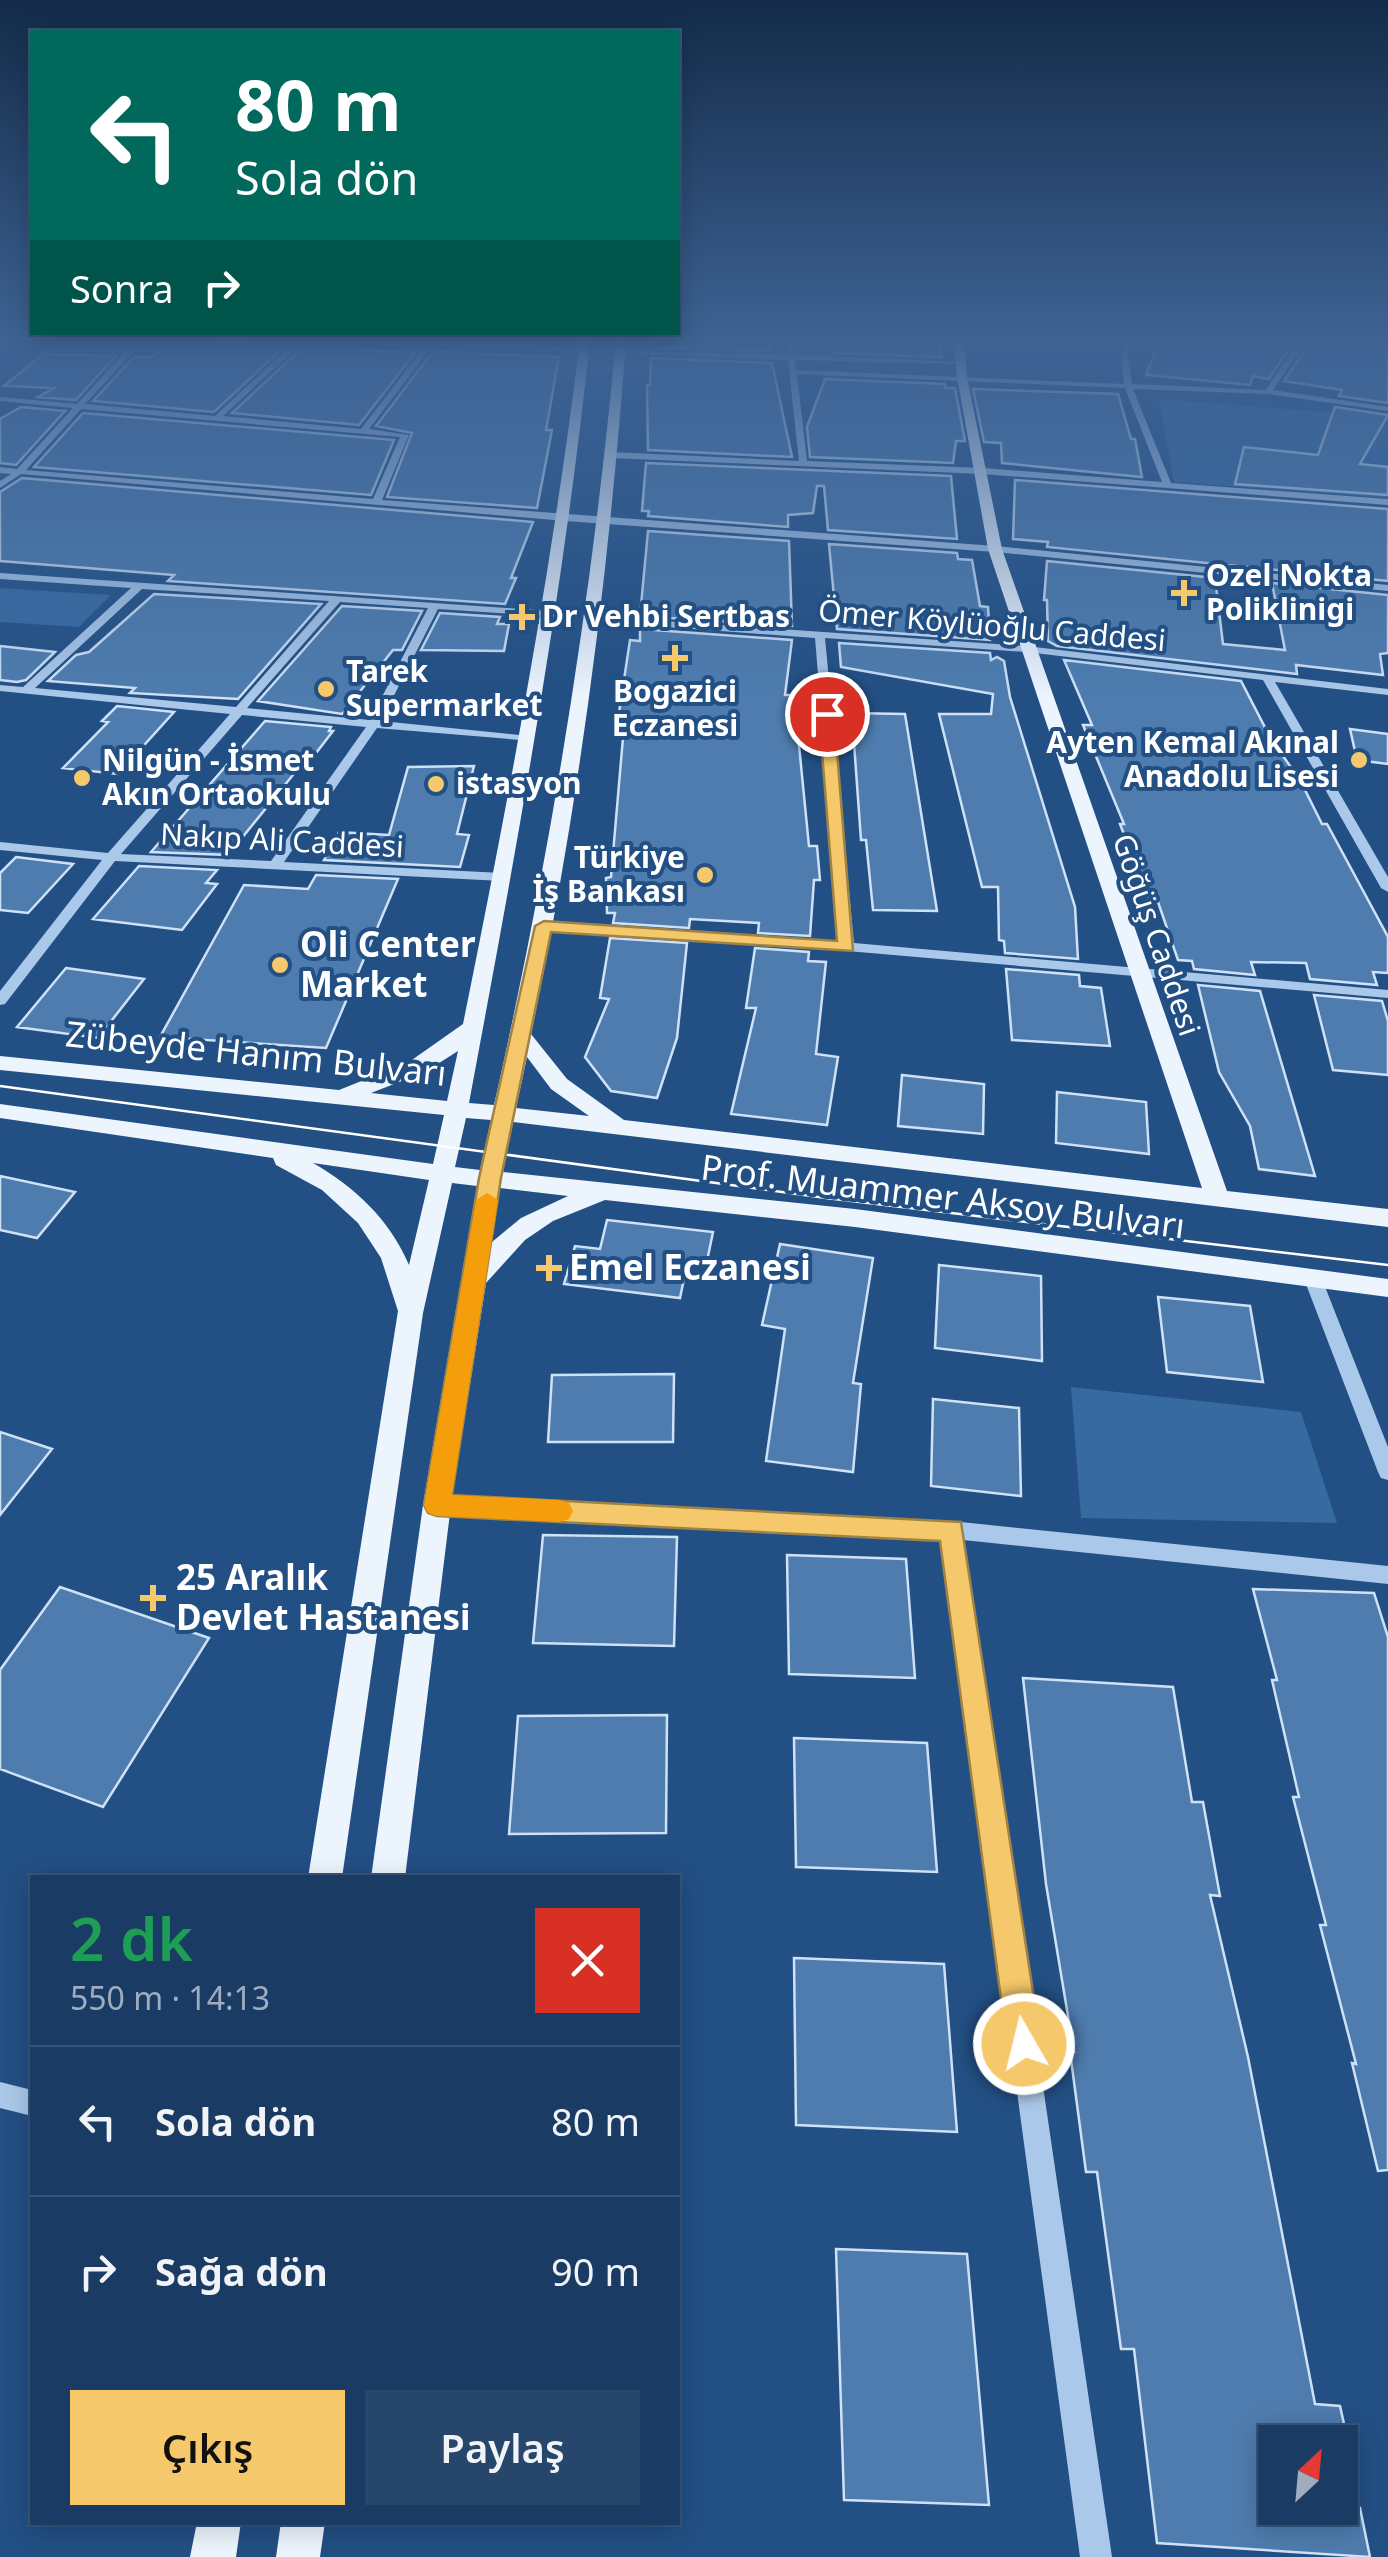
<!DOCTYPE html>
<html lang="tr">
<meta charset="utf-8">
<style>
:root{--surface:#1a3b63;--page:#27466c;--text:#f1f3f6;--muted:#9fadbe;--line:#385578;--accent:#f5c96b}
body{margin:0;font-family:"Noto Sans",sans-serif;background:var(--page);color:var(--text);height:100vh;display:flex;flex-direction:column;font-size:38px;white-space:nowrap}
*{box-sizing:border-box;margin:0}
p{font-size:32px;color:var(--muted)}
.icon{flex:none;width:55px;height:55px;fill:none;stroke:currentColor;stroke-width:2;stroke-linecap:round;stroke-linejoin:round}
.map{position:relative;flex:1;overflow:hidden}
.side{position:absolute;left:30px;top:1875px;width:650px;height:650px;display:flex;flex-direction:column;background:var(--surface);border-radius:0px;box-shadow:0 5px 25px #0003,0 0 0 2px var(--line)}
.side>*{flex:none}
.banner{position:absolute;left:30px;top:30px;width:650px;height:305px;border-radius:0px;box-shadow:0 5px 25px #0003,0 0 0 2px var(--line);background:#00695c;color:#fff;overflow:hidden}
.needle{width:65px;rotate:26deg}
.controls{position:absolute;left:1258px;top:2425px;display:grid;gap:20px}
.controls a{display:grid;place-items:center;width:100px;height:100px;border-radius:0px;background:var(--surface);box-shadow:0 5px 25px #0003,0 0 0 2px var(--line);font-size:50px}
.pin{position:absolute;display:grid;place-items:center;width:85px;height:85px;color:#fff;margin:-42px;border:5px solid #fff;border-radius:50%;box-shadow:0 2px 10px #0007}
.me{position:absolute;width:110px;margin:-55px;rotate:352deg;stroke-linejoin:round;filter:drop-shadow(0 0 8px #0008)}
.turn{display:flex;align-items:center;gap:35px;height:210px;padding:0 40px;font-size:45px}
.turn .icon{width:130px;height:130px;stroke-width:2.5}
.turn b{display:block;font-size:70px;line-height:85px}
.then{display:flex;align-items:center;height:95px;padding:0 40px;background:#0003;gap:20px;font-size:38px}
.round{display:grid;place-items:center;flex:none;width:105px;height:105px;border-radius:0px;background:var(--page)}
.head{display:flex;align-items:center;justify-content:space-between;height:170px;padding:0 40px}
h1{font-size:60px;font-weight:600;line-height:75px;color:#1e9e55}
.button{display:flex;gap:20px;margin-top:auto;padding:20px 40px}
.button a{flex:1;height:115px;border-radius:0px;background:var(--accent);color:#111;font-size:40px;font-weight:600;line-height:115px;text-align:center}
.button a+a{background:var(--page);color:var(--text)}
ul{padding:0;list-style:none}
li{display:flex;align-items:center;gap:30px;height:150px;padding:0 40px;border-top:2px solid var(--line)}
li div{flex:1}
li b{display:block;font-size:38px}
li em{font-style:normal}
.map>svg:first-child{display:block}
.green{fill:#366aa1}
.building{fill:#4e7cae;stroke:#cee1f7;stroke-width:2.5}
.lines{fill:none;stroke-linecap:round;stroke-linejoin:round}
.minor{fill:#aac8e9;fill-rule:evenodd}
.major{fill:#ecf4fe;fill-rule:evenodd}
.tram{stroke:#fff;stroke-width:2.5}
.route{fill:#f5c96b;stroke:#9f8346;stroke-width:2.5}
.slow{fill:#f59e0b}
.poi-dot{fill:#f5c96b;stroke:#224f84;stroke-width:4}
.labels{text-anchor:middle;stroke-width:8;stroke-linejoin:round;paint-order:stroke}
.far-poi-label{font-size:30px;font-weight:bold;fill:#fff;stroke:#224f84;text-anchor:start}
.far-street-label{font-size:30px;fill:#fff;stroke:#224f84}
.poi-label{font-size:35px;font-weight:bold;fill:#fff;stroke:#224f84;text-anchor:start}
.street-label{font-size:35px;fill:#fff;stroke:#224f84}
</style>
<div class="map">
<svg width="1388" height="2557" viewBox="0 0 1388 2557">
<rect width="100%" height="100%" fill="#224f84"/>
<path class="green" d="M1159,399L1388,417V498L1174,482Z
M0,588L111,595L79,627L0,622Z
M1071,1387L1301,1412L1337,1523L1081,1518Z"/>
<path class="building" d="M651,340H768L770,351L651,348Z
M839,340H939L941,357L834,353Z
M1160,340H1280L1293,342L1269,379L1253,376L1250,385L1146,375Z
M1321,340L1388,345V403L1339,396L1342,390L1284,381L1309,344Z
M171,341L281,345L284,347L214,412L93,401L134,357H152Z
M302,348L341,349L415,353L359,425L232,413Z
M440,352L559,357L546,430H552L537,508L387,497L412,433L376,426L431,354Z
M43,354L116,356L76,400L38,397L54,388L4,386Z
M651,358L772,363L792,457L648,450L647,385H650Z
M825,379L945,384V388H955L965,441H956L953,463L810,457L807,427Z
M973,389L1118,394L1131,439H1135L1142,477L1002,463L1001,443L984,442Z
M21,407L65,411L16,465L0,463V419Z
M1335,407L1388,415L1360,464L1388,467V495L1235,484L1244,447L1318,455Z
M83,413L394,440L371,495L34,467Z
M646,463L951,476L957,539L828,530L824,486H817L813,513L788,515V527L648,516L649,511H642Z
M22,478L533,522L511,578H516L505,604L168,581L174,575L0,561V492Z
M1015,480L1388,509V581L1047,547L1048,542L1013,539Z
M648,531L789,541L792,626L640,616Z
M829,544L957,553L958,559L972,560L980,606L988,607L990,640L837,629Z
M1047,561L1215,578L1223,644L1285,650L1272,583L1388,595V653L1380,654L1383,675L1296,665L1297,674L1057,646L1048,641L1047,600H1044Z
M154,594L321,604L238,699L130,693L135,688L48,681L76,655L89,652Z
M342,606L422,611L402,650H393L342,714L258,701Z
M440,613L500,617L497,624H509L504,651L421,650Z
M640,629L792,640L785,695H794L809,846H817L820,880H814L810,936L758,933L759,923L690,919L689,928L613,923L615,913H607L606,878L611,877L624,726H617L630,640L640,641Z
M839,643L990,653L991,660L997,657L1004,661L1010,697L1075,907L1078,959L1005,953L1004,941L999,940L998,887H982L939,714H991L993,694L841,667Z
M0,646L55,652L26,680L17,682L0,680Z
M1064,660L1241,681L1270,737L1301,782L1322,824H1327L1388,937V973L1373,972L1377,985L1310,979L1306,963L1251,962L1255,975L1194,969L1192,961L1178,960L1158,902H1150L1131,853L1120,824H1124L1083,725H1092Z
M117,706L174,712L118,774L63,768L108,722L102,721Z
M847,713L905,714L937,911L873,910L866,840H861L854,743H851Z
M265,721L331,727L329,731H333L306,766L301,765L228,855L151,852Z
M1350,729L1388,734V764L1357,760Z
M474,766L457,834L469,835L460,867L324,860L339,832L389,835L408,767Z
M16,857L73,864L28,913L0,910V873Z
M139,866L217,870L206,883L217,884L182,930L93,919Z
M316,875L398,879L326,1048L160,1037L244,885L308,889Z
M610,938L687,943L677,1038L657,1098L611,1091L585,1057L609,999L600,998Z
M755,948L809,952L808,961L826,962L816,1054L838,1057L827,1125L731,1114L756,1008H746Z
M66,968L144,979L98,1038L17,1027Z
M1006,969L1079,975L1080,986L1101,988L1110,1046L1012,1040Z
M1198,985L1260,991L1315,1176L1259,1169L1250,1126L1219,1072Z
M1314,995L1382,1001L1388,1021V1075L1333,1070Z
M902,1075L984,1084L983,1134L898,1126Z
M1057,1092L1146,1102L1149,1154L1056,1143Z
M0,1176L75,1192L37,1238L0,1230Z
M607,1220L713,1232L706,1266L687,1264L680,1298L564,1284L575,1246L600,1249Z
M780,1244L873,1258L853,1383L861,1384L853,1472L766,1461L785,1329L762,1325Z
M939,1265L1041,1276L1042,1361L935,1348Z
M1158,1297L1250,1306L1263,1382L1167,1372Z
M674,1374L673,1442H548L552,1375Z
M933,1399L1019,1408L1021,1496L931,1486Z
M0,1432L52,1449L0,1515Z
M543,1535L677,1537L674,1646L533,1643Z
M787,1555L906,1559L915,1678L789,1674Z
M60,1587L209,1638L103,1807L0,1769V1670Z
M1253,1589L1374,1593L1388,1637V2170L1378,2171L1352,2063L1356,2064L1320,1925H1326L1293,1797H1299L1272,1680H1277Z
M1023,1678L1173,1687L1192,1802H1203L1220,1896L1210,1895L1248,2057L1315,2404L1340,2406L1348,2442H1275V2508H1360L1370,2557L1157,2543L1134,2349H1121L1097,2172H1086L1070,2052H1074L1046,1884Z
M667,1715L666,1833L509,1834L518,1716Z
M794,1738L927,1743L937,1872L796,1867Z
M794,1958L944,1964L957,2132L796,2125Z
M836,2249L967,2254L989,2505L844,2500Z"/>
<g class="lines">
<path class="minor" d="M136,340H144L85,404L215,416L297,340H305L223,416L361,429L425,346L325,340H437L585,347L582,351L432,346L369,429L409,435L382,500L995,546L1388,585V591L995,552L565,521L21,474L0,488V481L11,474L0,473V467L17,469L73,408L0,401V397L77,404ZM81,409L400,437L373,499L26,470Z
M785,340H793L794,355L964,362L960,364L795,360L796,370L1124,384L1121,356L1123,340H1131L1128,356L1132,384L1266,390L1299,340H1307L1273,390L1388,407V411L1268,394L1133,389L1171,483L1388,499V505L983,474L611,458L607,455L611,452L799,461L788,360L616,353L620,351L787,355ZM797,374L1125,388L1162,482L983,468L807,461Z
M0,573L550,611L551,613L546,616L438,609L381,721L529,736L533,737V741L377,728L284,862L502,873L509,877L502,881L115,861L5,1004L0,1005V991L102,860L0,850V842L108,853L230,714L0,691V685L23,687L131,588L0,579ZM142,589L329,601L236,707L35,688ZM340,602L428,608L370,720L247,708ZM242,715L366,727L271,861L121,854Z
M590,616L1026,646L1388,689V695L1275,682L1388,877V892L1381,888L1263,680L1026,652L825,638L854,943L1388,990V998L847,951L539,929V923L544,922L840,942L815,638L586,621L585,619Z
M1313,1272L1322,1279L1388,1447V1480L1381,1478L1378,1472L1304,1279Z
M437,1497L951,1521L1388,1566V1584L963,1540L1112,2557H1080L942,1538L437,1513L430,1511L427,1505L430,1499Z
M0,2082L32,2090V2116L0,2108Z"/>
<path class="major" d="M580,340H590C563,597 516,851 469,1103L494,1105C551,853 592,598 616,340H626C609,573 579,806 531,1034L567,1079L624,1120L1202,1188L988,549L957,377L954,340H964L967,377L1002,549L1227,1191L1388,1209V1227L513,1122L503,1172L855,1209L1388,1279V1297L855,1227L605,1200L553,1221L525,1240L486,1283L451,1505L405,1878H371L423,1505L477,1186L452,1183L423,1313L342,1878H308L398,1311L381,1258L358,1223L322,1190L276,1165L273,1158L0,1118V1104L433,1164L444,1115L0,1070V1056L339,1090L409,1062L463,1024C509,797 552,570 580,340ZM458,1051L447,1101L371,1093L425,1072ZM527,1057L551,1089L589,1116L516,1108ZM466,1118L491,1120L480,1170L455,1167ZM313,1163L429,1180L409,1265C390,1220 355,1187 313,1163ZM500,1188L568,1196L521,1218L492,1242Z
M197,2522H241L236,2557H190Z
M281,2522H325L320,2557H276Z"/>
<path class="tram" d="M0,1086L826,1198L1388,1265"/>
</g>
<linearGradient id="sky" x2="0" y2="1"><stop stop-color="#132b49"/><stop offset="0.49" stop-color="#3e6394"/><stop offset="1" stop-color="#3e6394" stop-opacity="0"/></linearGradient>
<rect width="1388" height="698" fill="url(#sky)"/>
<path class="route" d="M827,710L834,714L853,951L551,932L501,1178L452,1495L961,1522L1041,2044L1036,2055L1024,2060L1012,2055L1007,2044L940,1541L437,1516L428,1513L424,1505L479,1178L535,926L544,921L837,941L819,714Z"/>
<path class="slow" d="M487,1193L498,1200L452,1495L560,1500L569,1503L573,1511L569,1519L560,1522L437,1516L428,1513L424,1505L476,1200Z"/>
<g class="poi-dot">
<path d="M1179 578h10v10h10v10h-10v10h-10v-10h-10v-10h10z"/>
<path d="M517 602h10v10h10v10h-10v10h-10v-10h-10v-10h10z"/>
<path d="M670 643h10v10h10v10h-10v10h-10v-10h-10v-10h10z"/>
<circle cx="326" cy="689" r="10"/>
<circle cx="1359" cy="760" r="10"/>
<circle cx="82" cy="778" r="10"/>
<circle cx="436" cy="784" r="10"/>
<circle cx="705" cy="875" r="10"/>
<circle cx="280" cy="965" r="10"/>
<path d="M544 1253h10v10h10v10h-10v10h-10v-10h-10v-10h10z"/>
<path d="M148 1583h10v10h10v10h-10v10h-10v-10h-10v-10h10z"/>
</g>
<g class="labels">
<g class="far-poi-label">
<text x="1206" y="586">Ozel Nokta<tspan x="1206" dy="34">Poliklinigi</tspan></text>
<text x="542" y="627">Dr Vehbi Sertbas</text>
<text x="346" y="682">Tarek<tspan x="346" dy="34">Supermarket</tspan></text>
<text x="675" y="702" text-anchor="middle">Bogazici<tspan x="675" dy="34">Eczanesi</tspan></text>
<text x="1339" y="753" text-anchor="end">Ayten Kemal Akınal<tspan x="1339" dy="34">Anadolu Lisesi</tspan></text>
<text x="102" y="771">Nilgün - İsmet<tspan x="102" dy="34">Akın Ortaokulu</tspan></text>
<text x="456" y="794">istasyon</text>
<text x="685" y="868" text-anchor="end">Türkiye<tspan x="685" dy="34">İş Bankası</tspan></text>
</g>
<g class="far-street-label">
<text transform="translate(992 626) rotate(5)" y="10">Ömer Köylüoğlu Caddesi</text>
<text transform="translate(282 841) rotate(3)" y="10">Nakıp Ali Caddesi</text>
<text transform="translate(1156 935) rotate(71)" y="10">Göğüş Caddesi</text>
</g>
<g class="poi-label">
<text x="300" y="957">Oli Center<tspan x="300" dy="40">Market</tspan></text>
<text x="569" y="1280">Emel Eczanesi</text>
<text x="176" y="1590">25 Aralık<tspan x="176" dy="40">Devlet Hastanesi</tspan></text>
</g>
<g class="street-label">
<text transform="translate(256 1054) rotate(6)" y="12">Zübeyde Hanım Bulvarı</text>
<text transform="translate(943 1197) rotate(7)" y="12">Prof. Muammer Aksoy Bulvarı</text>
</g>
</g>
</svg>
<div class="controls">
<a><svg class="needle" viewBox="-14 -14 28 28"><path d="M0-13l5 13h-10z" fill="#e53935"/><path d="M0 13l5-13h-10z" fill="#9fadbe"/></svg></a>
</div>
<div class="pin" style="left:827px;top:714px;background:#d93025"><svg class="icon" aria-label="arrive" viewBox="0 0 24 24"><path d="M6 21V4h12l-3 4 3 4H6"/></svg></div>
<svg class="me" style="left:1024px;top:2044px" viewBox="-20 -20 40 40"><circle r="17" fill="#f5c96b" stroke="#fff" stroke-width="3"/><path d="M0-11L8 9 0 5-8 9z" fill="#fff"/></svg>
<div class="banner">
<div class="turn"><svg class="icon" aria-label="left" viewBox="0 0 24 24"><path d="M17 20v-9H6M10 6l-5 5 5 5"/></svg><div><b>80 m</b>Sola dön</div></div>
<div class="then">Sonra<svg class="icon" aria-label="right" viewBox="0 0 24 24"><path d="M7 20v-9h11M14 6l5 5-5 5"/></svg></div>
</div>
<section class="side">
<div class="head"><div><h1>2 dk</h1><p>550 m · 14:13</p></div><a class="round" style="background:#d93025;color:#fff"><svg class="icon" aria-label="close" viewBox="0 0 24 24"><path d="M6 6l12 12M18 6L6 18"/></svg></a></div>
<ul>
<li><svg class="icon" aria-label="left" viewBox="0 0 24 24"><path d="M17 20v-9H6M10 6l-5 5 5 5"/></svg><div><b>Sola dön</b></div><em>80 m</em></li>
<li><svg class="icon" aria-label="right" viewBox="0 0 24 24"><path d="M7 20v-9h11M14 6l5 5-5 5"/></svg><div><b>Sağa dön</b></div><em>90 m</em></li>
</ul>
<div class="button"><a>Çıkış</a><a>Paylaş</a></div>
</section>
</div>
